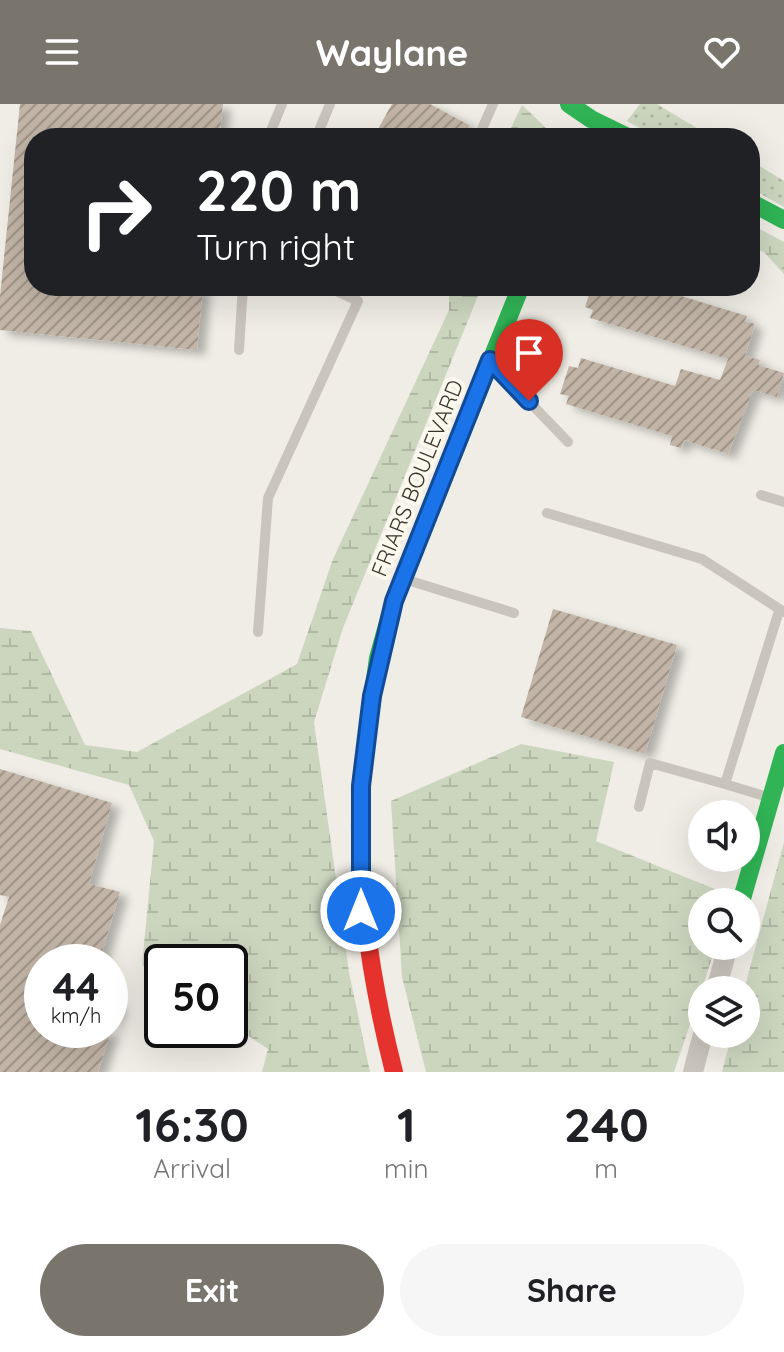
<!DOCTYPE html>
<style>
:root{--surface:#fff;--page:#f6f6f6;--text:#202124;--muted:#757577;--accent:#79746c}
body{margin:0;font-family:Quicksand,sans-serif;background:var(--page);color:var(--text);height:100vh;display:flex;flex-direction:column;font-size:30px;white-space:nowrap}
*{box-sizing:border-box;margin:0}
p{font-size:26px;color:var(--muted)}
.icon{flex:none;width:44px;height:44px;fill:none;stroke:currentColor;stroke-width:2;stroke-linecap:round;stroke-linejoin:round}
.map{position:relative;height:968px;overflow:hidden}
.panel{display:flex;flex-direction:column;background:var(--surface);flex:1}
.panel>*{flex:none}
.hud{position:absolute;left:24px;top:24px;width:736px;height:168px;border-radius:32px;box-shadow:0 8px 32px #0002;background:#202124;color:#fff;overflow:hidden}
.fabs{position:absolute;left:688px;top:696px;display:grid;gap:16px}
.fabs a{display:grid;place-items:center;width:72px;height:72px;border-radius:50%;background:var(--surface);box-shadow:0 8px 32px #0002;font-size:40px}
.speed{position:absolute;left:24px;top:840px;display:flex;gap:16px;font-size:40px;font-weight:700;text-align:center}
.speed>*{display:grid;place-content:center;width:104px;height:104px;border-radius:50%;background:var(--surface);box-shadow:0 8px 32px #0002;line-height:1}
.speed small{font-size:20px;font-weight:400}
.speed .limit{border:4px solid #111;border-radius:12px;background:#fff;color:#111}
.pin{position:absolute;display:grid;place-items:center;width:68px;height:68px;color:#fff;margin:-82px -34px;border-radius:50% 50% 50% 0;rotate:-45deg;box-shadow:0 0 8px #0007}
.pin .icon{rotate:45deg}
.me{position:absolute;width:88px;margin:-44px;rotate:0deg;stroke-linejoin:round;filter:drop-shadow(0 0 6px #0008)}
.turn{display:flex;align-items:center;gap:28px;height:168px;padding:0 40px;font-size:36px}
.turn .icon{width:104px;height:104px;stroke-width:2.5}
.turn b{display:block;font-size:56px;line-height:68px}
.eta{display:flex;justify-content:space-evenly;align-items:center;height:136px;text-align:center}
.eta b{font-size:48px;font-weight:700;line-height:56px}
.action{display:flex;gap:16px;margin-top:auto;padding:16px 40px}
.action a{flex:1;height:92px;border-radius:48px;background:var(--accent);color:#fff;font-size:32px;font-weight:700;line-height:92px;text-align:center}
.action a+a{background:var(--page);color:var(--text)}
header{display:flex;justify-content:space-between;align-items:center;height:104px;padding:0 40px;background:var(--accent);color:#fff;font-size:36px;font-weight:700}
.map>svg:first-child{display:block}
.grass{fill:url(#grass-dots)}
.wetland{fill:url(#wetland-marsh)}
.building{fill:url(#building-hatch);filter:url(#shadow)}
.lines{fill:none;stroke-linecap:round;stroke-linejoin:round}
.lane{stroke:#c9c5bd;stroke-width:10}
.street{stroke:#c9c5bd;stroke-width:20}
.fast{stroke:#30b455;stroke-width:18}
.jam{stroke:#e5322d;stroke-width:18}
.route-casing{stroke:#114b97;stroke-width:20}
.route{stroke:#1a73e8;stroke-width:14}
.labels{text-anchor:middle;stroke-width:8;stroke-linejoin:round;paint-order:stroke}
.street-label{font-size:22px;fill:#3a332b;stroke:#fbf8ee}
</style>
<header><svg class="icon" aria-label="menu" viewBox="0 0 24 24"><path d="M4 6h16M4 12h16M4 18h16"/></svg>Waylane<svg class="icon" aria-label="heart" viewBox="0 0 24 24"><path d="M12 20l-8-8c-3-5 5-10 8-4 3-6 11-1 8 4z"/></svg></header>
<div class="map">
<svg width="784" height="968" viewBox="0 0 784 968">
<defs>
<pattern id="grass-dots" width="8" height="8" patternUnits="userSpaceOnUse" patternTransform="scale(2)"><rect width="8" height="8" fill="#ccd6bf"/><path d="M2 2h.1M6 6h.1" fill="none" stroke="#b0b8a4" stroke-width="1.8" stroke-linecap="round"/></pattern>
<pattern id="wetland-marsh" width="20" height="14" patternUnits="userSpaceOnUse" patternTransform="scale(2)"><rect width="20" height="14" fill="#ccd6bf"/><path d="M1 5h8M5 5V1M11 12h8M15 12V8" fill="none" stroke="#b0b8a4"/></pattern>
<pattern id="building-hatch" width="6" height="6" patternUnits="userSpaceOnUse" patternTransform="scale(2)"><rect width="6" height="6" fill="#c2b5a7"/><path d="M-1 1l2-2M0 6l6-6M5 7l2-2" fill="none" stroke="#9f9488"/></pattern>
<filter id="shadow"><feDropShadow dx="8" dy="5" stdDeviation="4" flood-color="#0004"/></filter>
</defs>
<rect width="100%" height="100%" fill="#efede5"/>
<path class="grass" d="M640,0H657L713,34H658L627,17Z
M750,56L784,77V103L750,84Z"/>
<path class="wetland" d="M522,1L546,24L542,34H506Z
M750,120L784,138V170L764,148L750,144Z
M449,182H482L343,524L314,618L349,868L370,968H262L268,945L230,920V858H162V875L142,861L154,737L129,681L0,645V524L31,527L85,641L137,648L297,560L333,455L449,206Z
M521,640L614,658L596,737L732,792L730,798H702V842H716L674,968H426L402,873L391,697Z
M784,738V968H722L732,930H746L744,886Z"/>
<path class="building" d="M20,0H223L219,34H34V182H203L197,246L0,226V192Z
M392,0H430L469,21L463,33L454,28L450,34H373Z
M592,182H648L747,212L745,217L755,220L745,252L760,256L758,261L784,269L777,293L753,286L728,350L684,336L681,344L670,341L672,332L566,300L569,292L560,290L569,262L578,264L581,254L675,282L681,265L720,276L728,255L590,214L593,206L585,203Z
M553,505L677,541L645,650L521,613Z
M0,665L112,699L89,780L120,788L99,858H42V926H110V898L119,901L98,968H0V821L9,793L0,791Z"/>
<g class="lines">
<path class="lane" d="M268,34L282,0
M316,34L330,0
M478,34L493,0
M239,246L243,182
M492,259L568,338
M761,391L784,398
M547,409L702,455L784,508
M404,475L514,509
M258,528L268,394L358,197L325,182
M771,694L725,680L779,507
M639,703L650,659L725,680"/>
<path class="street" d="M716,886L728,842
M693,968L703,930"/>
<path class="fast" d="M569,0L591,15
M591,15L630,34
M750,98L784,116
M362,669L378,554L394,497L521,182
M741,798L784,649"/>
<path class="jam" d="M362,669C354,770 369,870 394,968"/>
</g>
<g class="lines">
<g class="route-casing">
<path id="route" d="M361,807V682L372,592L394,497L490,256L529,297"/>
</g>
<use href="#route" class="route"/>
</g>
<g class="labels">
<g class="street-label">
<text transform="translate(417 374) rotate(-68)" y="8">FRIARS BOULEVARD</text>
</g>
</g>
</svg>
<div class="fabs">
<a><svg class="icon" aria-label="sound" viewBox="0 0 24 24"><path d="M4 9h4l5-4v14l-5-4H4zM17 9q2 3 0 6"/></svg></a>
<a><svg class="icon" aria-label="search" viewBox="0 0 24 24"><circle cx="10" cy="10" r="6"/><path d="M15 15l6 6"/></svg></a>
<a><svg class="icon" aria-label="layers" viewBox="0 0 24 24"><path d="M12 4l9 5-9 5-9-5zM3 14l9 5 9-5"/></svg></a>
</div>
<div class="speed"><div>44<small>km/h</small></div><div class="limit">50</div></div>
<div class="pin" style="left:529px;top:297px;background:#d93025"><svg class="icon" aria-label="arrive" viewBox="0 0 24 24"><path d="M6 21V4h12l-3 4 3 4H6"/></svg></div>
<svg class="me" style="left:361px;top:807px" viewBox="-20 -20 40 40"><circle r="17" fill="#1a73e8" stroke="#fff" stroke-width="3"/><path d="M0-11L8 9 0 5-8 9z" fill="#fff"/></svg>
<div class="hud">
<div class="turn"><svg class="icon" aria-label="right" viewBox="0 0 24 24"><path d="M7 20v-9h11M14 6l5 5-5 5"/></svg><div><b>220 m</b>Turn right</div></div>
</div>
</div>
<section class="panel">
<div class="eta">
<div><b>16:30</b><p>Arrival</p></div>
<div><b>1</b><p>min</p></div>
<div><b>240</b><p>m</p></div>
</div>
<div class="action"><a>Exit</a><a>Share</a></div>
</section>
